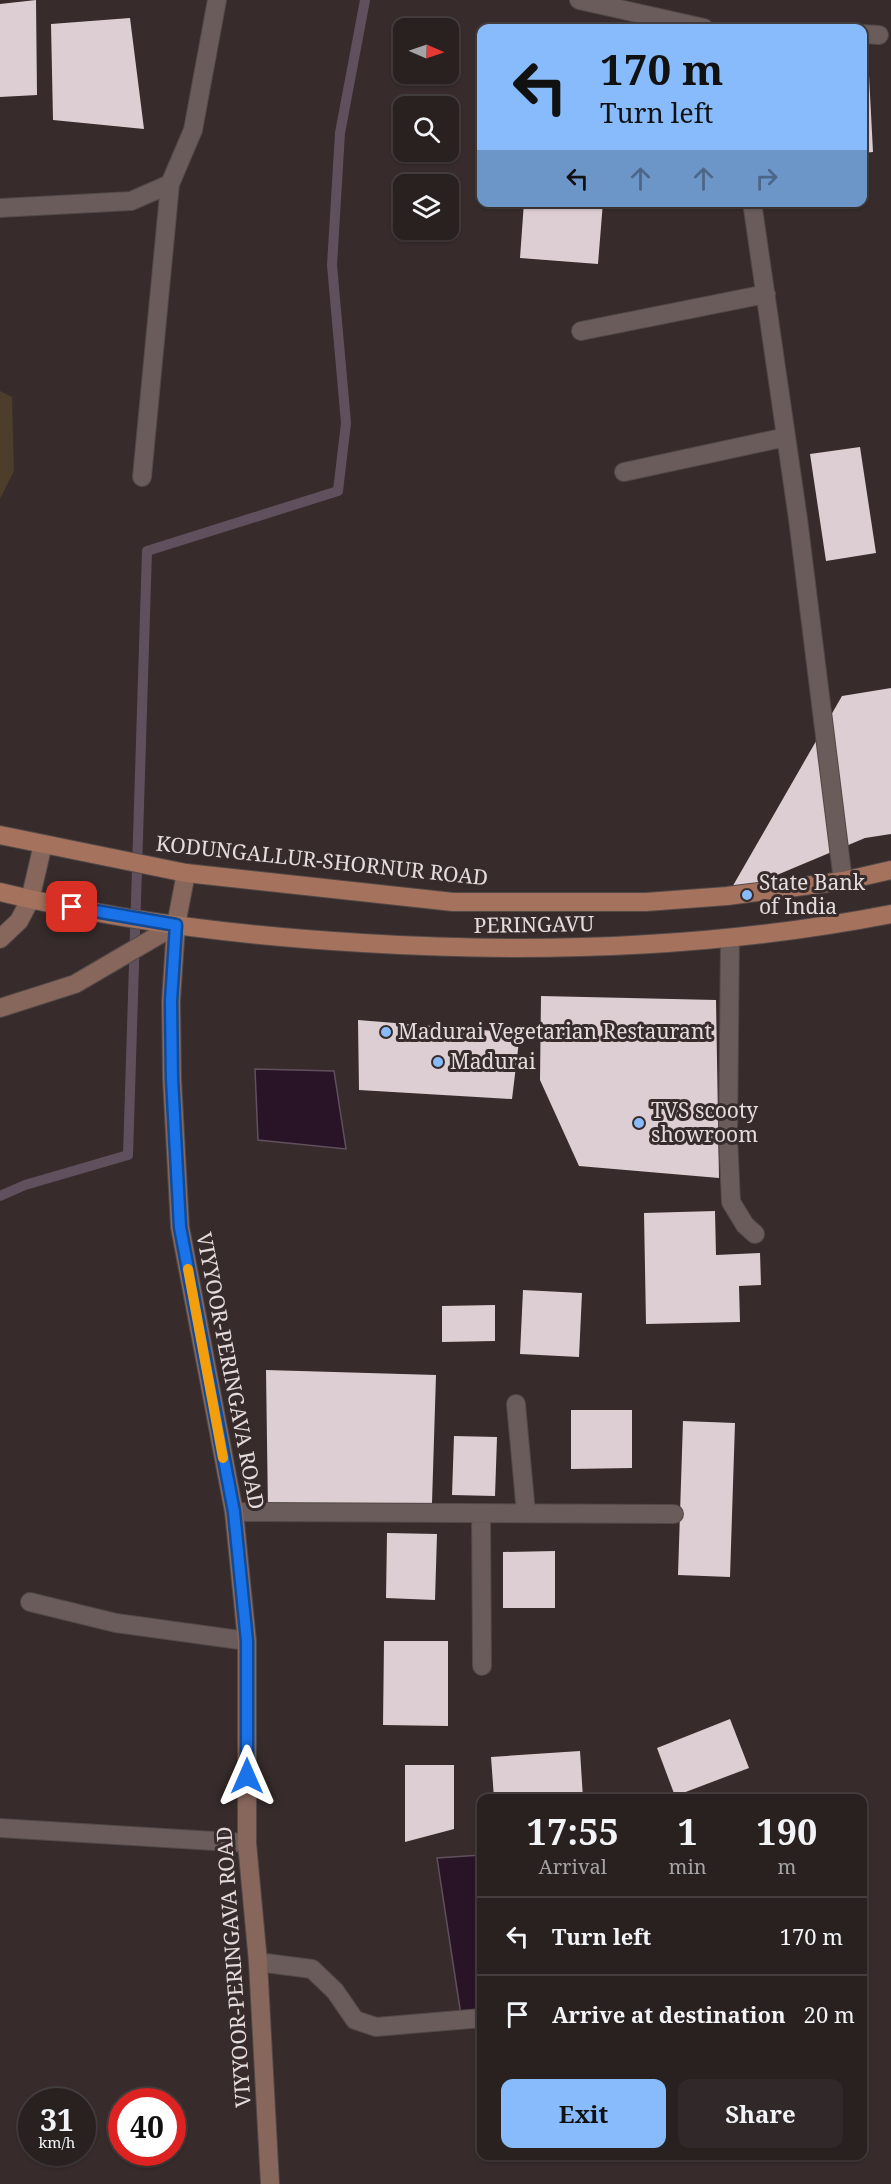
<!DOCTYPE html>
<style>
:root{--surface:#292020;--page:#312829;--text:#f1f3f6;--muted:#a5a3a5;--line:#453e3e;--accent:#87bbfb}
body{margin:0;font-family:"Noto Serif",serif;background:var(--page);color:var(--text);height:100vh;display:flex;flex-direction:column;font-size:22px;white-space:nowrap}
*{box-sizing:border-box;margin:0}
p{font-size:20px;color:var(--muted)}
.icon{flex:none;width:33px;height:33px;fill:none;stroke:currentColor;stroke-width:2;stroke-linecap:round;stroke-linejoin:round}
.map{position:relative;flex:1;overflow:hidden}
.sheet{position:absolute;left:477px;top:1794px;width:390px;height:366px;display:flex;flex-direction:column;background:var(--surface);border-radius:12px;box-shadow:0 2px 4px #0004,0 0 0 2px var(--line)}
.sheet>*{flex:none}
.hud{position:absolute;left:477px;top:24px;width:390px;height:183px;border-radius:12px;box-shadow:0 2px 4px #0004,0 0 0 2px var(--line);background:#87bbfb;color:#111;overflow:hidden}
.needle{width:39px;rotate:92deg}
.fabs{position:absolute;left:393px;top:18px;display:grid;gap:12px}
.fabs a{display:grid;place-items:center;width:66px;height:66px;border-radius:12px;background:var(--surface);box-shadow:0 2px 4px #0004,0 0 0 2px var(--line);font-size:30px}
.speed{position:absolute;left:18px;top:2088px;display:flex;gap:12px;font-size:30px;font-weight:700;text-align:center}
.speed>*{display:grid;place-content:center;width:78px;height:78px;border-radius:50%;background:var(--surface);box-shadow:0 2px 4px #0004,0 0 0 2px var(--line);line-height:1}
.speed small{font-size:15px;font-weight:400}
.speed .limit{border:9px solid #d22;background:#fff;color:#111}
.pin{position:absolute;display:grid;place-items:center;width:51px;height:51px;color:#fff;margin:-26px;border-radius:12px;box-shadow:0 3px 9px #0006}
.me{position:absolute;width:66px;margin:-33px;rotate:0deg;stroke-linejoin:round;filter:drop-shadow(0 0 4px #0008)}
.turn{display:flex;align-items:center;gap:21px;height:126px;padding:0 24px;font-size:27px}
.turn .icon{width:78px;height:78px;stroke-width:2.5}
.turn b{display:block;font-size:42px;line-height:51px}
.lanes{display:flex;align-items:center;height:57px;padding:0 24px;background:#0003;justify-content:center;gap:30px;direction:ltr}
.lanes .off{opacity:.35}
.eta{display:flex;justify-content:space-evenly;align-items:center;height:102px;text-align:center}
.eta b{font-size:36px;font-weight:700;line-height:42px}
.cta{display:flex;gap:12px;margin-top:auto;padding:12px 24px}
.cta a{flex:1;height:69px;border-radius:12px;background:var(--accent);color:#111;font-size:24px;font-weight:700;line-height:69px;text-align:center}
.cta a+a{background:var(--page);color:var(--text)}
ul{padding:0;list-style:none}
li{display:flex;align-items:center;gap:18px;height:78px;padding:0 24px;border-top:2px solid var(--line)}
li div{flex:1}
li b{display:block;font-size:22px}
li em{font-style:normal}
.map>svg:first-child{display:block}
.green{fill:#4d3d2b}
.water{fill:#281426;stroke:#60505d;stroke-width:1.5}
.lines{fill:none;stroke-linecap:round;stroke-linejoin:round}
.stream{stroke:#60505d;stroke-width:10}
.building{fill:#ddced3}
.street-casing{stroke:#514847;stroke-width:20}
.secondary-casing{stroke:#514847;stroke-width:20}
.primary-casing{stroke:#514847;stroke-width:20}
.street{stroke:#695c5b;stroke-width:18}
.secondary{stroke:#87675c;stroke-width:18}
.primary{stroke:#a4725d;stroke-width:18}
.route-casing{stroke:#114b97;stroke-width:15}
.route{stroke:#1a73e8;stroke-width:10}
.slow{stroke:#f59e0b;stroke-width:10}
.poi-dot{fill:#87bbfb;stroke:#372b2b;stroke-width:2}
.labels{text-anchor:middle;stroke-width:6;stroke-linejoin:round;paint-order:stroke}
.street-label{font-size:21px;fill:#e4dcdc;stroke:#372b2b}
.poi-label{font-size:21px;fill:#e4dcdc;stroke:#372b2b;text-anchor:start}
</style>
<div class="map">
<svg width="891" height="2184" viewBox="0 0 891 2184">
<rect width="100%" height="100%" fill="#372b2b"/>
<path class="green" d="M0,391L12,397L14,471L0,499Z"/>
<path class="water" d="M255,1069L334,1071L346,1149L258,1140Z
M481,1855V2018L462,2022L437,1858Z"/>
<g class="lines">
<path class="stream" d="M0,1196L25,1185L128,1155L147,551L338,491L346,423L332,265L340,133L365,0"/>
</g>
<path class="building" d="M36,0L37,95L0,97V4Z
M130,18L144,129L53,120L51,24Z
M862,75H869L873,152L862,153Z
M524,202H603L598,264L520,258Z
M860,447L876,553L826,561L810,454Z
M891,688V834L865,838L727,896L842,696Z
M541,996L716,1000L719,1178L579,1166L540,1080Z
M358,1020L520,1033L512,1099L359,1090Z
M715,1211L716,1255L760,1253L761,1285L739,1286L740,1322L646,1324L644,1213Z
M523,1290L582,1293L579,1357L520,1354Z
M495,1305V1341L442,1342V1306Z
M266,1370L436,1375L432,1503L268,1512Z
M571,1410H632V1468L571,1469Z
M683,1421L735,1423L730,1577L678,1575Z
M454,1436L497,1437L495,1496L452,1495Z
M387,1533L437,1534L435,1600L386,1598Z
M555,1551V1608H503V1552Z
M384,1641H448V1726L383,1725Z
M730,1719L749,1768L675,1796L657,1748Z
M580,1751L583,1798H494L491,1757Z
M405,1765H454V1829L405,1842Z"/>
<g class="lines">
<g class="street-casing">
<path id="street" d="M579,0L704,28
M862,34L879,35
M752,202L798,519L843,881
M0,208L131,201L170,184L193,130L217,0
M581,331L766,294
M624,472L786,437
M142,477L170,184
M730,938L728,1136L731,1202L745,1225L755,1234
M516,1404L526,1513
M234,1512L674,1514
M481,1513L482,1666
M30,1602L116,1623L247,1641
M0,1828L247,1843
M258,1962L312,1969L335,1991L355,2020L376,2027L482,2018"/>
</g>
<g class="secondary-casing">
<path id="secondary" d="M186,873L176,925L171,1001L172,1079L180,1227L234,1512L247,1641V1843L258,1962L270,2184
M0,939L19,921L30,900L43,844
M0,1008L75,984L176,925"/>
</g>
<g class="primary-casing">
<path id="primary" d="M0,835L186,873L453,902H646L727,896L843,881L891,870
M0,892C118,921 242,936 363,943C540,954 717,948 891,914"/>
</g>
<use href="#street" class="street"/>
<use href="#secondary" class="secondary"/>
<use href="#primary" class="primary"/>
</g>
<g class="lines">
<g class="route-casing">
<path id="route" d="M72,907L176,925L171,1001L172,1079L180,1227L234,1512L247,1641V1776"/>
</g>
<use href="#route" class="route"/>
<path class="slow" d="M188,1269L223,1458"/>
</g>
<g class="poi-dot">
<circle cx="747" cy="895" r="6"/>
<circle cx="386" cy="1032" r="6"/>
<circle cx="438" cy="1062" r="6"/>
<circle cx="639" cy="1123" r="6"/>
</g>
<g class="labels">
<g class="street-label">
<text transform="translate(322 861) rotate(6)" y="7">KODUNGALLUR-SHORNUR ROAD</text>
<text transform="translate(534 925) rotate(-1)" y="7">PERINGAVU</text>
<text transform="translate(230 1371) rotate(79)" y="7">VIYYOOR-PERINGAVA ROAD</text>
<text transform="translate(234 1967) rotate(-94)" y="7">VIYYOOR-PERINGAVA ROAD</text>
</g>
<g class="poi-label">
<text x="759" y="890">State Bank<tspan x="759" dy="24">of India</tspan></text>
<text x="398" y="1039">Madurai Vegetarian Restaurant</text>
<text x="450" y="1069">Madurai</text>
<text x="651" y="1118">TVS scooty<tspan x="651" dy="24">showroom</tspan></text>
</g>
</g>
</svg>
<div class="fabs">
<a><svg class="needle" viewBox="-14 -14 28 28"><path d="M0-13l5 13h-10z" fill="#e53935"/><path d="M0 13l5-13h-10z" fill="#a5a3a5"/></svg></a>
<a><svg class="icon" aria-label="search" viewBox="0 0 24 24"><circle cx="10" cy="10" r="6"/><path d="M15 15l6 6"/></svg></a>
<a><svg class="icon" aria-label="layers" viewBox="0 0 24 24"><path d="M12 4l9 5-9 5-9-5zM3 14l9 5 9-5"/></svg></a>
</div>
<div class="speed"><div>31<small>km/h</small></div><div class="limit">40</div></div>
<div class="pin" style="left:72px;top:907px;background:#d93025"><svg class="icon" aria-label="arrive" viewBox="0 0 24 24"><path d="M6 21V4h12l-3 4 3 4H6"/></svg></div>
<svg class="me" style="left:247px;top:1776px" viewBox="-20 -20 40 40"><path d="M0-17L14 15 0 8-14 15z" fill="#1a73e8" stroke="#fff" stroke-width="4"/></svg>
<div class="hud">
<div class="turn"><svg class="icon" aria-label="left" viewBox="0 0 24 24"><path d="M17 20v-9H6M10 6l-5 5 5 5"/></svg><div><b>170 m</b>Turn left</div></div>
<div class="lanes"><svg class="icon" aria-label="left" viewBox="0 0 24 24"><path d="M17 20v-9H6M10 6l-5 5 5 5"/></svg><svg class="icon off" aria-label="ahead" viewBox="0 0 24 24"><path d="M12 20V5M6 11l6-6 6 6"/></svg><svg class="icon off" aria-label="ahead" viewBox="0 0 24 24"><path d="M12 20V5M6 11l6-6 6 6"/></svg><svg class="icon off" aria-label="right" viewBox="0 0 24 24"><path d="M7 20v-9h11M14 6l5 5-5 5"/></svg></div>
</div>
<section class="sheet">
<div class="eta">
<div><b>17:55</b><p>Arrival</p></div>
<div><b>1</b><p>min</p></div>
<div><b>190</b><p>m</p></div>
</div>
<ul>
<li><svg class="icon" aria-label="left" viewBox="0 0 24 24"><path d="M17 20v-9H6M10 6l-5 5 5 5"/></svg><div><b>Turn left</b></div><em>170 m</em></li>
<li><svg class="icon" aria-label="arrive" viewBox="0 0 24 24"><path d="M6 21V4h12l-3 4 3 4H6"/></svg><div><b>Arrive at destination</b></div><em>20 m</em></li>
</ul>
<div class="cta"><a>Exit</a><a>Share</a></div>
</section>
</div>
